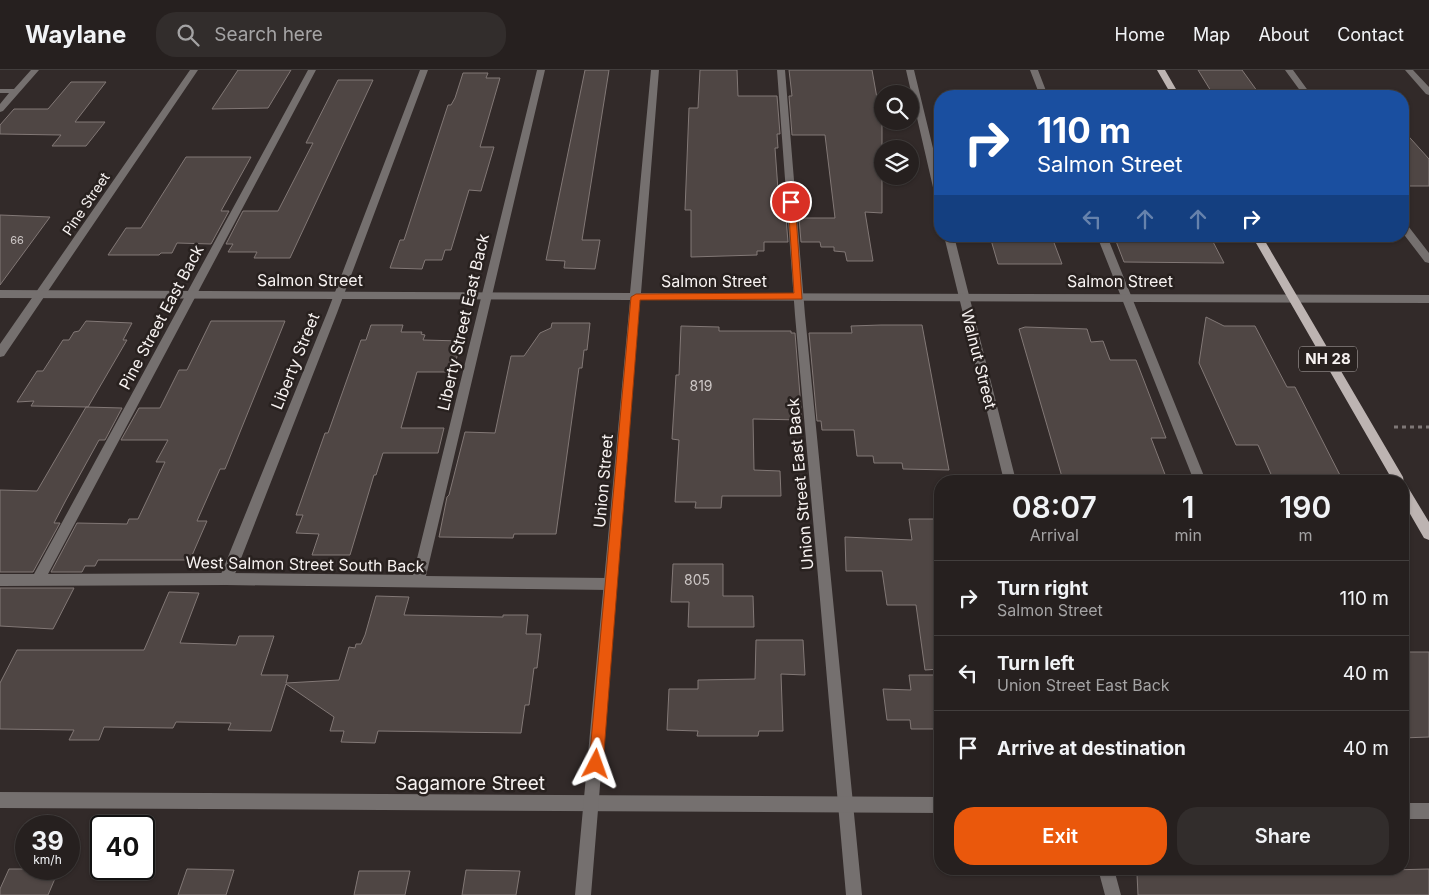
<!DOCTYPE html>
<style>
:root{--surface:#26201f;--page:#322d2c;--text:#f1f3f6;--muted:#a4a3a4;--line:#423e3d;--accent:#ea580c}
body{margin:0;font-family:Inter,sans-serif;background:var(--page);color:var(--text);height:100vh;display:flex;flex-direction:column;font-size:19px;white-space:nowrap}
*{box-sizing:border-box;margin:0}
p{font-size:16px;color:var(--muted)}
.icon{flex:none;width:28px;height:28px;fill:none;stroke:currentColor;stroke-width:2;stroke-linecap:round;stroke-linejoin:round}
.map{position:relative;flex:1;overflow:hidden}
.panel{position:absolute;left:934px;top:405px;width:475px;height:400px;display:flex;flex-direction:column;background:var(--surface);border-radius:20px;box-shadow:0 1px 4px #0004,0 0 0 1px var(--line)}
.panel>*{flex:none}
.top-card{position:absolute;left:934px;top:20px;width:475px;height:152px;border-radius:20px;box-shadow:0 1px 4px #0004,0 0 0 1px var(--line);background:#1a4fa0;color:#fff;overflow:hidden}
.buttons{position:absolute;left:874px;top:15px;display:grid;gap:10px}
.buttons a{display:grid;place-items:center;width:45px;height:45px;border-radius:50%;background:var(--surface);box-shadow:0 1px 4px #0004,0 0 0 1px var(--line);font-size:25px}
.speed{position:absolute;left:15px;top:745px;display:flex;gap:10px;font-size:25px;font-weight:700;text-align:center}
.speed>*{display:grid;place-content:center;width:65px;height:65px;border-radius:50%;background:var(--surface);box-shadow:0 1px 4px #0004,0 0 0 1px var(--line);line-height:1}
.speed small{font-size:12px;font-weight:400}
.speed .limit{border:2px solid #111;border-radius:8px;background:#fff;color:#111}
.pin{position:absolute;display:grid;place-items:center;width:42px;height:42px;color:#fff;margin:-21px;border:2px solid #fff;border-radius:50%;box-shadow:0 1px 5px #0007}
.me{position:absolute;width:55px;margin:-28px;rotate:4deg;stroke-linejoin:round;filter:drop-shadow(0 0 4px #0008)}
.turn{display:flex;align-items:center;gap:18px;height:105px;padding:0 20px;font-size:22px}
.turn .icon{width:65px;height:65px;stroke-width:2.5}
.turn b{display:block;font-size:35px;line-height:42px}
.lanes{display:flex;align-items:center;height:48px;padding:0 20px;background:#0003;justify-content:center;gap:25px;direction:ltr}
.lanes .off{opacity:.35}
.eta{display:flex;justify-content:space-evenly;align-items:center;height:85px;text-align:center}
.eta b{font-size:30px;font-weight:600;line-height:35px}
.action{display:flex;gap:10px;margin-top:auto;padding:10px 20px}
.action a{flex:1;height:58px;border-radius:20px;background:var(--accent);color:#fff;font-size:20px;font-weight:600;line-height:58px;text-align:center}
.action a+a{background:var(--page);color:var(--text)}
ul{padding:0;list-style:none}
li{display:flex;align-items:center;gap:15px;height:75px;padding:0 20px;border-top:1px solid var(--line)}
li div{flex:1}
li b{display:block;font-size:19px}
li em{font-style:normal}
header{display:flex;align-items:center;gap:30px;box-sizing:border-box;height:70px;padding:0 25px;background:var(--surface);border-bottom:1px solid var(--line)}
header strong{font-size:24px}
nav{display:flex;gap:28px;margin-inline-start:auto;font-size:18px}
.search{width:350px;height:45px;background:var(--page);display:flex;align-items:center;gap:12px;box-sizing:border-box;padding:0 18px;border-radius:20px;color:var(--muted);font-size:19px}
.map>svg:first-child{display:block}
.building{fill:#4f4644;stroke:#827876}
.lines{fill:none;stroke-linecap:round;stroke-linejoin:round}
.path{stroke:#7e7776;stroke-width:3;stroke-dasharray:4 4;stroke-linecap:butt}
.service{fill:#75706f;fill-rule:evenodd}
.minor{fill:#75706f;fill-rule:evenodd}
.tertiary{fill:#75706f;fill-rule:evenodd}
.primary{fill:#bdb4b2;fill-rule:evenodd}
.route{fill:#ea580c;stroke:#983908}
.labels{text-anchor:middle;stroke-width:5;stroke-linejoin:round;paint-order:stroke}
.far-number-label{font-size:11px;fill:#cdc7c6}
.far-street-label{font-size:14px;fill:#f7f2f1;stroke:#28211f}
.number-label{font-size:14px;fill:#cdc7c6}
.shield{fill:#28211f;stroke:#b9b3b2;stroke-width:1}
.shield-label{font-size:15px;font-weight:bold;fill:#f7f2f1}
.street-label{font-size:16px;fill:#f7f2f1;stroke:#28211f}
.near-street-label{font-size:19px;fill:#f7f2f1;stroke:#28211f}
</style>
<header>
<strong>Waylane</strong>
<div class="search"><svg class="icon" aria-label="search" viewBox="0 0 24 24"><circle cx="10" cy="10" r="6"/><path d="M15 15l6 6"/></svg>Search here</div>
<nav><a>Home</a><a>Map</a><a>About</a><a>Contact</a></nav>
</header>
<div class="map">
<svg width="1429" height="825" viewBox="0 0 1429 825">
<rect width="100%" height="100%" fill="#322a29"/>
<path class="building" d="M238,0H291L268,38L212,39Z
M585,0H609L582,170H600L595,199L564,198L565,191L546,190Z
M700,0H737L738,26H777L780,64H777L778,78H775L780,148H786L788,172H764V181H757V185L691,187V140H685L689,38H698Z
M789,0H872L877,28H880L882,41V143L865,142L873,191H847L845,182L834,181V177H821L820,172H801L799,148H835L825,65H792L789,26H792Z
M1198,0H1242L1260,25L1214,26Z
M463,3H488L486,8H500L480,77H494L481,121L469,120L451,180H445L442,190H425L422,199L390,198L400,170H404L448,35H451L455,28Z
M338,10H373L290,188H254L257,182H228L233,174H226L243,141H278L313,73H306Z
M71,12H106L75,52H105L86,76H52L61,65L0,64V55L14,39H48Z
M1402,59L1429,89V116H1409L1402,107Z
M186,87H251L221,141H229L211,174L177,173L172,183H161L159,185H108L126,158H141Z
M0,145L50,147L0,215Z
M1114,166H1210L1224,193L1124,192Z
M991,170H1053L1062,194H998Z
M1206,247L1224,256H1255L1287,317H1295L1343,411H1274L1258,375H1236L1199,293Z
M86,251L132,253L123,270H127L88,337L31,336L34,331L17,332L37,301H43L63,270H69L74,262L79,261Z
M211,251H285L225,399H220L197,451H207L190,490H98L95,496H85L82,502H51L77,453L127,454L129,449H138L165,392H156L168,370H121L139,338H160L179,300H187Z
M552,253H590L587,280H584L582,298H579L556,464H514L513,468L439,467L447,427L449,425L465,362L495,363L511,286H524L540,263L551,258Z
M371,255H403L401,262H422L421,264L425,265L423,270L461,271L453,302H417L401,358H444L438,383H383L376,405H374L350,485H312L319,464L296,463L303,445H296L325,363H328L361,270H366Z
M881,255H922L949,400L903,399L902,393H874L873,386H857L854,360H822L821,351H817L809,263H852L851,256Z
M681,256L719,257V261H791V263H795L802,350L753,349L754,400L780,401L781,426H722L721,438H695L696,432H675L679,370L672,369L676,305H679Z
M1025,257L1087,259L1091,272L1103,271L1110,290H1136L1166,368H1151L1166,407L1092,409V407H1062L1019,259Z
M86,337L122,338L105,370H99L66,430L54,453H60L33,502H0V420L37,421Z
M909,449H940V599L925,600L916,535H887L882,501H846L845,467L912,470Z
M673,494H723V526H753L754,557H688L689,532H671Z
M0,518H74L53,559L0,556Z
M169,522L199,523L180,573L236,575L239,566H274L261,605H288L286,613L339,610L349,577L355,578L356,574H361L365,565L376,526L409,527L404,545L503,547V545H528L526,564H541L537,598H534L529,635H525L521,663L378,661L375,673L341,672L344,661H330L334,647L286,614L271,661L228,660L231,653L176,652L173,658L104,657L99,670H69L74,660L0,659V613L17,580H144Z
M756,570H803L805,605L781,604L783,661H759L758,666H697L698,661L667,660L669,619H698V610L755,609Z
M1402,582H1429V667L1402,668Z
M909,605H940V659H911L910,650H887L883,619L911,620Z
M9,799H59L48,825H0V819Z
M187,799L234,800L226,825H178Z
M1267,799H1351L1352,801L1429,799V825H1138L1137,804Z
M466,800L520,801L516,825H462Z
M359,801H410L405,825H354Z"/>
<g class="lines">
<path class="path" d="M1394,357H1429"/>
<path class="service" d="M31,0H39L3,41L0,42V34L9,23H0V19H14Z
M308,0H316L48,504L226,503L413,505L537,0H545L426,506L610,508L615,510L617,514L615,518L610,520L226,515L0,516V504H34Z
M777,0H785L805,245L862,825H846L795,245Z
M1030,0H1038L1048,26H1040Z
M1285,0H1293L1312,26H1304Z
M1402,151L1405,152L1429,183V193L1425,192L1402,162Z
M1097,166H1107L1206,411H1194Z"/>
<path class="minor" d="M190,0H198L4,286L0,287V274Z
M420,0H428L337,243L233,509L231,513L226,515L221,513L219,509L327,243Z
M906,0H914L940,107V129L935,126Z
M1405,0H1413L1429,17V25L1426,24Z
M944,166H954L1016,411H1004Z
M0,722L940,727V743L0,738Z
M1402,733H1429V749H1402Z
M1098,799H1114L1121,825H1105Z"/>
<path class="tertiary" d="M651,0H659L641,223L1429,225V233L640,230L591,825H575L630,230L0,228V220L630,223Z"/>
<path class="primary" d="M1157,0H1165L1180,26H1172Z
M1252,166H1262L1403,407L1404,413L1406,414L1429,452V470L1424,468L1402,430V411H1393Z"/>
</g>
<path class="route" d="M788,130L795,132L802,229L640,230L603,694L601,699L596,701L591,699L589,694L631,227L636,224L794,223Z"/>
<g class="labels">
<g class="far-number-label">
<text x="17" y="174">66</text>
</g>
<g class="far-street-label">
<text transform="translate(86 134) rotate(-56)" y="5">Pine Street</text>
</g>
<g class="number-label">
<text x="701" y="321">819</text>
<text x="697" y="515">805</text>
</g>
<rect class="shield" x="1299" y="276.5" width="58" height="25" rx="4"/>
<g class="shield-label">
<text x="1328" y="294">NH 28</text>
</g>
<g class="street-label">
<text x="310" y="216">Salmon Street</text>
<text x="714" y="217">Salmon Street</text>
<text x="1120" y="217">Salmon Street</text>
<text transform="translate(161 247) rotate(-62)" y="6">Pine Street East Back</text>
<text transform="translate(463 252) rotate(-77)" y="6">Liberty Street East Back</text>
<text transform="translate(979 289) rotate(76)" y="6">Walnut Street</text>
<text transform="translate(295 291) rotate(-68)" y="6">Liberty Street</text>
<text transform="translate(603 411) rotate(-85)" y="6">Union Street</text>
<text transform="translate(800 414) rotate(-95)" y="6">Union Street East Back</text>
<text transform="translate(305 494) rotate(1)" y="6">West Salmon Street South Back</text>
</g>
<g class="near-street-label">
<text x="470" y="720">Sagamore Street</text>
</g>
</g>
</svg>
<div class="buttons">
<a><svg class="icon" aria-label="search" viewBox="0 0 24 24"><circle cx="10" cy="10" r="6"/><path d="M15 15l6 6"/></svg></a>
<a><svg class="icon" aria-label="layers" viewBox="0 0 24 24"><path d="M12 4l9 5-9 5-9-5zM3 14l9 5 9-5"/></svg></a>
</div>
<div class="speed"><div>39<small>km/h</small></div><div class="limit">40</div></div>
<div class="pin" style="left:791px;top:132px;background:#d93025"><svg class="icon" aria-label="arrive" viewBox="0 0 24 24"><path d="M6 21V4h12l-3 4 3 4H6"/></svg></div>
<svg class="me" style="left:596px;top:694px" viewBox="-20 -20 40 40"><path d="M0-17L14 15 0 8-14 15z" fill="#ea580c" stroke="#fff" stroke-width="4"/></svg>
<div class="top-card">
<div class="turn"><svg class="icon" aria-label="right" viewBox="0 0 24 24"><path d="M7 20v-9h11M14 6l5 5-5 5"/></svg><div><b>110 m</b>Salmon Street</div></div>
<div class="lanes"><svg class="icon off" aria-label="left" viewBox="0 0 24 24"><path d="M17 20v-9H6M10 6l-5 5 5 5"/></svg><svg class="icon off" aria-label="ahead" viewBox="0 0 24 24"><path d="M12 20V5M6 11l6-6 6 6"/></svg><svg class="icon off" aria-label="ahead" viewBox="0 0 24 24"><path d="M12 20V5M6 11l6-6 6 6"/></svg><svg class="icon" aria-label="right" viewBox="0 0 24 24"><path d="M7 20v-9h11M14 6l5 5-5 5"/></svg></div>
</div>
<section class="panel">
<div class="eta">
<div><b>08:07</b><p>Arrival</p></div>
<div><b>1</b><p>min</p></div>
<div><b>190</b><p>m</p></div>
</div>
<ul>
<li><svg class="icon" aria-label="right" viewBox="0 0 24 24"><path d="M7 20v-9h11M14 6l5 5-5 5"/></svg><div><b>Turn right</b><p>Salmon Street</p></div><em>110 m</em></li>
<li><svg class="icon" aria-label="left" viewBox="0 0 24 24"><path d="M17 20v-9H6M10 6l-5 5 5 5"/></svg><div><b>Turn left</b><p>Union Street East Back</p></div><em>40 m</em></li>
<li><svg class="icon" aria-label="arrive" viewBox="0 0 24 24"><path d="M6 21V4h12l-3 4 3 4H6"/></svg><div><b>Arrive at destination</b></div><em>40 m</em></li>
</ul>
<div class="action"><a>Exit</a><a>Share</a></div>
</section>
</div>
